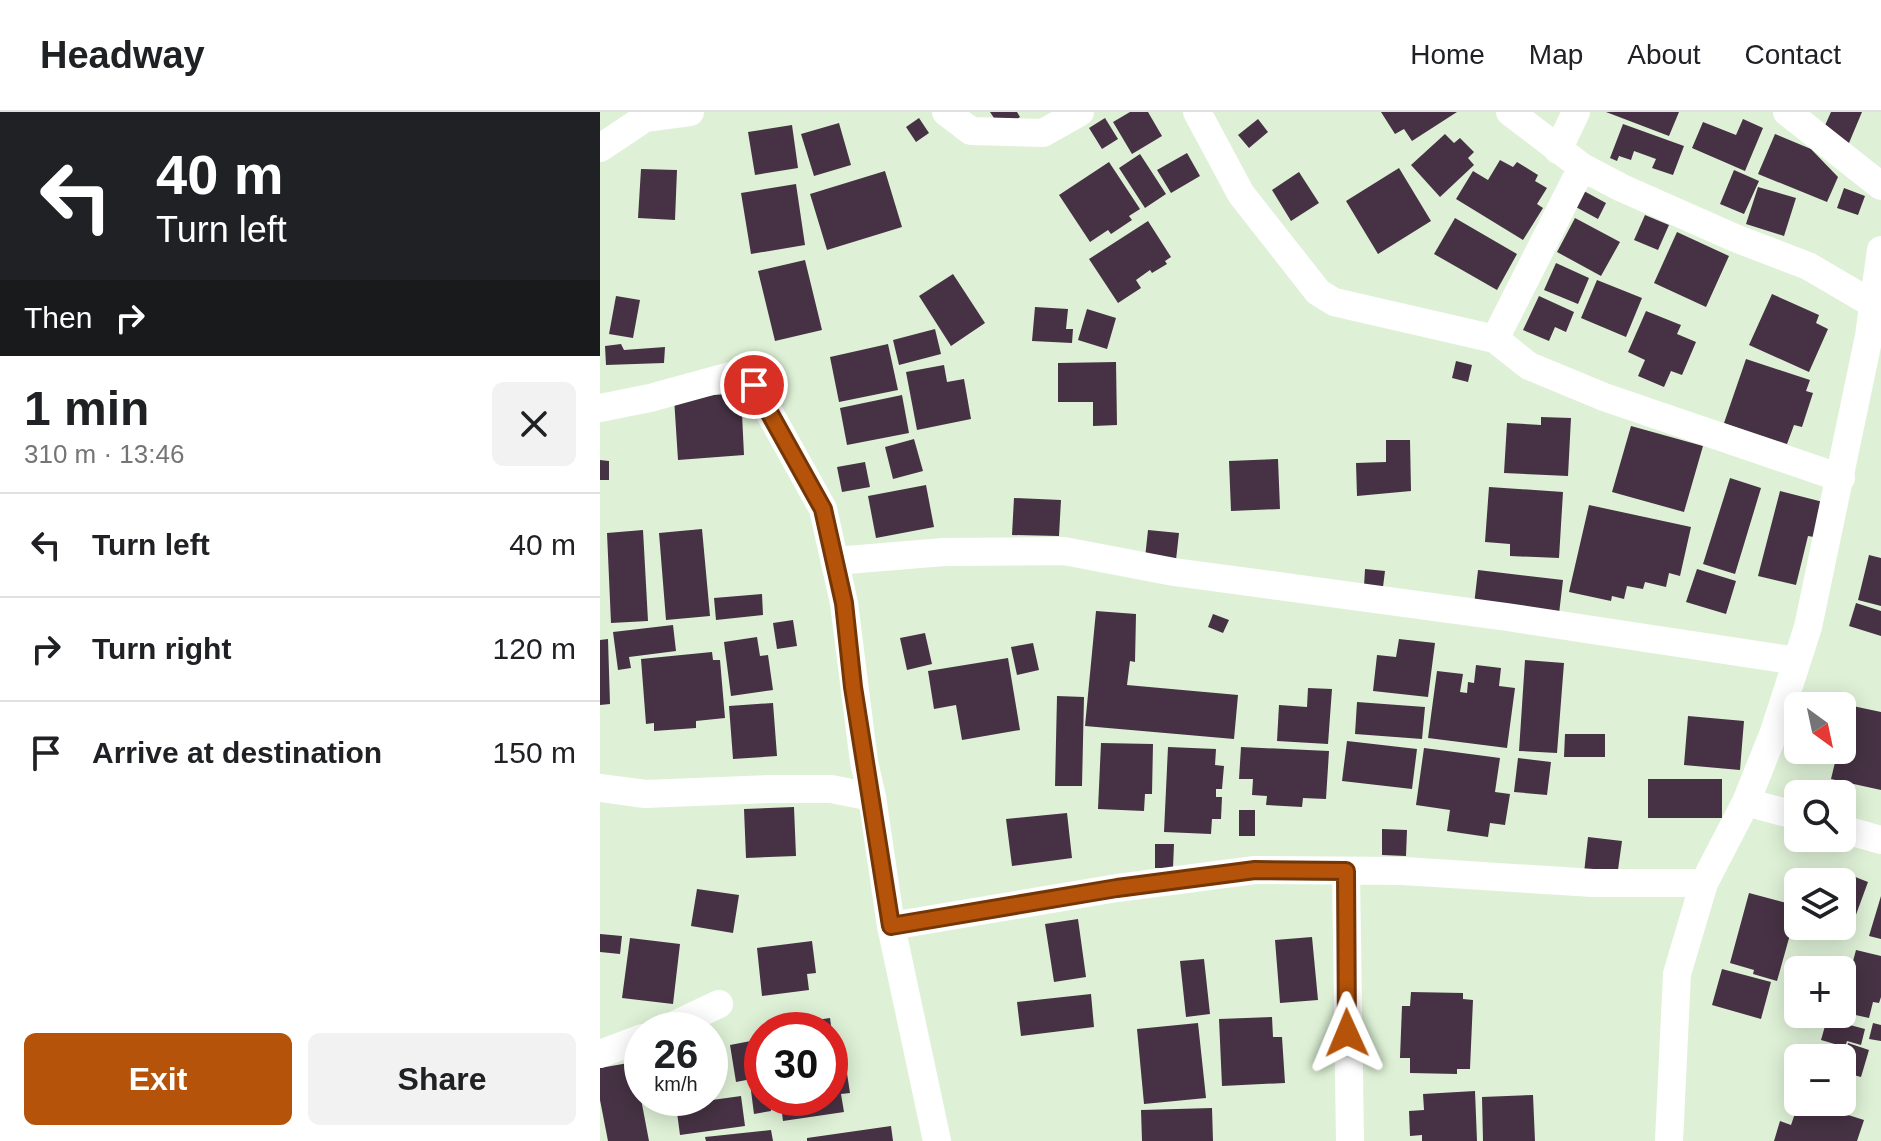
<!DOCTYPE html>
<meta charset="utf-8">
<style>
:root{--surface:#fff;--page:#f2f2f2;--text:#202124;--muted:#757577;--line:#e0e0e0;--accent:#b45309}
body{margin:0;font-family:Arial,sans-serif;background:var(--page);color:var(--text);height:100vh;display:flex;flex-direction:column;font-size:30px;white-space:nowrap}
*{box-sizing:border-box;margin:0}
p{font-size:26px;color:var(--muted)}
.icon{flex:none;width:44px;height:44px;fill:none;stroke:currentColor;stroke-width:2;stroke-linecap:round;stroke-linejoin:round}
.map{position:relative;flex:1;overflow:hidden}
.side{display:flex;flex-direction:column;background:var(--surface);width:600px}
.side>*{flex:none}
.guide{background:#202124;color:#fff;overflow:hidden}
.needle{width:52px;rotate:147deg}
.fabs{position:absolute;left:1184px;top:580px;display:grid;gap:16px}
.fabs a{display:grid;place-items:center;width:72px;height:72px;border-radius:12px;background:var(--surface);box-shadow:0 4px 20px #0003;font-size:40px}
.speed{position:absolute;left:24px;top:900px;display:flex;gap:16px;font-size:40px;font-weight:700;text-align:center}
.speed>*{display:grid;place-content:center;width:104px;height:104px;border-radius:50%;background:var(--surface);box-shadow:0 4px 20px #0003;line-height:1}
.speed small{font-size:20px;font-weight:400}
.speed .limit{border:12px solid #d22;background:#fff;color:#111}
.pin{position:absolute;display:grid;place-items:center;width:68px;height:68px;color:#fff;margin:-34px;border:4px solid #fff;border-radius:50%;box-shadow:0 2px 8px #0007}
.me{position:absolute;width:88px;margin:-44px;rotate:359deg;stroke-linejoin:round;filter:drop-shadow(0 0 6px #0008)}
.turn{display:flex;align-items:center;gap:28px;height:168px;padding:0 24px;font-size:36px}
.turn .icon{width:104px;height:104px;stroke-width:2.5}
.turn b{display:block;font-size:56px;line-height:68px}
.then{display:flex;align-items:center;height:76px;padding:0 24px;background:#0003;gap:16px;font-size:30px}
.round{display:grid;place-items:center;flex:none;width:84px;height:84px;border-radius:12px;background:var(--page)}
.head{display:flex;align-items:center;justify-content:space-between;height:136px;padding:0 24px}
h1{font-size:48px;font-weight:800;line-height:60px}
.action{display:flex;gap:16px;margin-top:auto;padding:16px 24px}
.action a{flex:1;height:92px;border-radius:12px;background:var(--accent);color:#fff;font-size:32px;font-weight:800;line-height:92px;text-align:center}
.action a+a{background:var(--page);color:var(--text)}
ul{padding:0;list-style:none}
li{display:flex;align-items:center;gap:24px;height:104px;padding:0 24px;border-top:2px solid var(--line)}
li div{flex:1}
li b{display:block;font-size:30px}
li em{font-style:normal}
header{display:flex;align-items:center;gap:48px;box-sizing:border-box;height:112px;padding:0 40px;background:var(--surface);border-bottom:2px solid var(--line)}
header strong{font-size:38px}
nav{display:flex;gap:44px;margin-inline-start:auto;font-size:28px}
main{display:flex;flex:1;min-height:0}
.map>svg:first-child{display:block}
.building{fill:#463244}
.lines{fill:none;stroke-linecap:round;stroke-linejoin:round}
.minor{stroke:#fff;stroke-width:28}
.route-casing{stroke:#753606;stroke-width:20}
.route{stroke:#b45309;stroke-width:14}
</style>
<header>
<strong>Headway</strong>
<nav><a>Home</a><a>Map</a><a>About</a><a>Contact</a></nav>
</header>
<main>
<section class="side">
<div class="guide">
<div class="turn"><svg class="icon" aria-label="left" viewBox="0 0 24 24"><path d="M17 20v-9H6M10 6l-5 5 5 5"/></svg><div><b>40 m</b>Turn left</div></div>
<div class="then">Then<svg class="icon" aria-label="right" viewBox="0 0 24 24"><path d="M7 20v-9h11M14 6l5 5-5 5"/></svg></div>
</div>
<div class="head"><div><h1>1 min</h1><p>310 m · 13:46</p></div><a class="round"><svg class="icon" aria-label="close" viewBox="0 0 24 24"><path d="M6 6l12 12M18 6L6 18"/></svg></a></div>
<ul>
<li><svg class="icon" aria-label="left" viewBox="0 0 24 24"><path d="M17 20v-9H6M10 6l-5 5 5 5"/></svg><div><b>Turn left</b></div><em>40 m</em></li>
<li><svg class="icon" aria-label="right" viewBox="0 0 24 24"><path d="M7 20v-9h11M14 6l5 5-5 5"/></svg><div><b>Turn right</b></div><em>120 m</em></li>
<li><svg class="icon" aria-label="arrive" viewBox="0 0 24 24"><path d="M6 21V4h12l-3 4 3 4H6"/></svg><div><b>Arrive at destination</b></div><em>150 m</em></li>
</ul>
<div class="action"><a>Exit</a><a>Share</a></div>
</section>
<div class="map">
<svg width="1281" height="1029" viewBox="0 0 1281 1029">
<rect width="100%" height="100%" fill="#def1d6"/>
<path class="building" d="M390,0H417L420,5L402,18Z
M530,0H548L562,24L532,42L513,10Z
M781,0H857L812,29L804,17L795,22Z
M1006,0H1079L1069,24Z
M1231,0H1262L1249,31L1222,20Z
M319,6L329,21L316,30L306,15Z
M505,6L518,27L502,37L489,16Z
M658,7L668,20L649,36L638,23Z
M1143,7L1163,16L1145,59L1092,36L1103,10L1136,23Z
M239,11L251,53L214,64L201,22Z
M1023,12L1084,34L1073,63L1052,56L1056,47L1034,39L1031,48L1019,44L1017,49L1010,46Z
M192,13L198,56L155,63L148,20Z
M845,22L854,31L860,26L874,40L868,46L874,53L840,85L811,53Z
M1175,22L1211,37L1238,65L1227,90L1158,62Z
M587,41L600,64L571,81L557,58Z
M540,42L566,82L545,96L519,56Z
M900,48L913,55L917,50L938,63L935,69L947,76L937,92L943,96L923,128L856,87L873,59L888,68Z
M509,50L540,97L529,104L532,108L511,122L508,118L490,130L459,83Z
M799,56L831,109L778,142L746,89Z
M41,57L77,58L75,108L38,106Z
M1134,58L1159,69L1144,102L1120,92Z
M285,59L302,115L227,138L210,82Z
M699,60L719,91L691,109L672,78Z
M196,72L205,133L151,142L141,81Z
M1158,75L1196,86L1184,124L1146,112Z
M1244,76L1265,84L1258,103L1237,96Z
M982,78L1006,91L998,107L974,94Z
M1045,103L1069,113L1058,138L1034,128Z
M855,106L917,142L897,178L834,142Z
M975,106L1020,130L1001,164L957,140Z
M548,109L571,145L565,149L567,152L552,161L550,158L536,168L541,176L518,191L489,147Z
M1077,120L1129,144L1106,195L1054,171Z
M205,148L222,218L175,229L158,159Z
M956,151L989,166L978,192L944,178Z
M353,162L385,211L351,234L319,184Z
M997,168L1042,186L1026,225L981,206Z
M1172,182L1219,203L1216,211L1228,217L1209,260L1149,233Z
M16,184L40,188L33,226L9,222Z
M939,184L974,200L966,220L955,215L949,229L923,218Z
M435,195L468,197L466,217H473L472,231L432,229Z
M487,197L516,206L507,237L478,228Z
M1046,199L1081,213L1077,222L1096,230L1082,263L1071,259L1064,275L1038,264L1045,248L1028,240Z
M335,217L341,242L299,253L293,228Z
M21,232L24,238L65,235L64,251L6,253L5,234Z
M288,232L298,278L239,290L230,245Z
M1146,247L1210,268L1206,279L1213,281L1202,315L1194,313L1187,332L1124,311Z
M856,249L872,253L868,270L852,266Z
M516,250L517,313L493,314V290H458V251Z
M344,253L347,270L364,267L371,307L317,318L306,260Z
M141,281L144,343L78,348L74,286Z
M302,283L309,321L247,333L240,296Z
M941,305L971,306L968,364L904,361L907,311L941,313Z
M1031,314L1103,334L1084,400L1012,380Z
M314,327L323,359L293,367L285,335Z
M786,328H810L811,379L757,384L756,351L786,350Z
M678,347L680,397L631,399L629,349Z
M0,348L9,349V368H0Z
M265,350L270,375L242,380L237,355Z
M1130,366L1161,376L1135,462L1103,452Z
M326,373L334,415L276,426L268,384Z
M889,375L963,380L959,446L910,444V432L885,430Z
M1180,379L1223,390L1214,425L1208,424L1196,473L1158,464Z
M414,386L461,388L459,424L412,423Z
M989,393L1091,415L1080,464L1069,461L1066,475L1045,470L1043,477L1027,474L1024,487L1012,484L1011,489L969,480Z
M102,417L110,504L66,508L59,421Z
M43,418L48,509L11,511L7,421Z
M548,418L579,421L576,448L545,446Z
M1269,443L1281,446V494L1258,488Z
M765,457L785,459L783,475L764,474Z
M1097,457L1136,469L1126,502L1086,490Z
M878,458L963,468L959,502L874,493Z
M162,482L163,503L116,508L114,486Z
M1256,491L1281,499V524L1249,514Z
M496,499L536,502L535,550L530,549L527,573L638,583L634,627L485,614Z
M613,502L629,508L623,521L608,515Z
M193,508L197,534L177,537L173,511Z
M73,513L76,539L29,545L31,556L18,558L13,520Z
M325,521L332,552L307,558L300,526Z
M157,525L160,544L168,543L173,578L131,584L124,530Z
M8,527L10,592L0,593V528Z
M799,527L835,531L828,585L773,579L777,543L796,545Z
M433,531L439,558L417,563L411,535Z
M112,540L113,548H120L125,606L96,609V616L54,619V611L46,612L41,547Z
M408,546L420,618L362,628L356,593L334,597L328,559Z
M925,548L964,551L957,641L919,639Z
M876,553L901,556L899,574L915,576L907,636L828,626L837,559L863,562L860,580L867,581L868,570L874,571Z
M708,576L732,577L728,632L677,629L679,593L707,595Z
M457,584L484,585L482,674H455Z
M757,590L825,595L822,627L755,622Z
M173,591L177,644L133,647L129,594Z
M1248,593L1281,600V678L1231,667L1238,638H1242V619Z
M1088,604L1144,609L1140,658L1084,653Z
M965,622H1005V645H964Z
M747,629L817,637L812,677L742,669Z
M501,631L553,632L552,682H545L544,699L498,697Z
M568,635L616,637L615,653L624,654L622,677H616V685H622L621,707H612L611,722L564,720Z
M641,635L729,639L726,687L703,686L702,695L666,693L667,684L652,683L653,667H639Z
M824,636L900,646L895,680L910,682L905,713L890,711L888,725L847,719L850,698L816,693Z
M918,646L951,650L947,683L914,680Z
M1048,667H1122V706H1048Z
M194,695L196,744L146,746L144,697Z
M639,698H655V724H639Z
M467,701L472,746L412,754L406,707Z
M782,717L807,718L806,744L782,743Z
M988,725L1022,729L1017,765L984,761Z
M555,732H574L573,756H555Z
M1235,757L1268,770L1250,819L1242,816V770H1230Z
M97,777L139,783L133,821L91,814Z
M1149,781L1198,794L1177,869L1153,862L1154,858L1130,851Z
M1281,784V827L1269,824Z
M478,807L486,865L454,870L445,812Z
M0,822L22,824L20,842L0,840Z
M712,825L718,888L680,891L675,828Z
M30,826L80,832L73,892L22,886Z
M212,829L216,861L207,862L209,878L162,884L157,836Z
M1256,838L1281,844V885L1279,891L1273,890L1269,906L1242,900V858H1214L1217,845L1252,853Z
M604,847L610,902L586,905L580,849Z
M1122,857L1171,870L1161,907L1112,893Z
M811,880L863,881V887L873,888L870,957H857V962L810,961V946H800L802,894H810Z
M491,882L494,915L421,924L417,890Z
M672,905L673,925H682L685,971L622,974L619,907Z
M230,906L234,936L243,935L250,981L241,982L244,1000L183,1009L180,986H230V918H171L170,915Z
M1227,907L1265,917L1261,933L1247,929L1245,935L1221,928Z
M598,911L606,986L544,992L537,917Z
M1273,911L1281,913V929L1269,927Z
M156,928L162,965L136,970L130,933Z
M1248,931L1269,938L1261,965L1242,960Z
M34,950L49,1029H8L0,988V956Z
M162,969V986H170L171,999L154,1002L150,971Z
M875,979L877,1029H822V1023L810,1024L809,999L824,998L823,982Z
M933,983L935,1029H883L882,985Z
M141,984L145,1014L80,1023L76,993Z
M1199,990H1207L1264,1008L1257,1029H1174L1180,1009L1191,1013Z
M612,996L613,1029H542L541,998Z
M291,1014L293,1029H207V1026Z
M171,1018L173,1029H106L105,1025Z"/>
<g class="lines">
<path class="minor" d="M346,0L371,19L443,21L480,0
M597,0L641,82L718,180L734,190L895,227L929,254L1004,285L1241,366
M910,0L982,55L1022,76L1135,126L1208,154L1273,192
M1187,0L1281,74
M0,36L45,6L90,0
M958,38L976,0
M895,227L982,55
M0,296L50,286L141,261L154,273L223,397L244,491L264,650L272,685L291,814L337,1029
M235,449L344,440L464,439L574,460L907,505L1197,549
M0,676L45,682L171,677H231L272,685
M1146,690L1198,704
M1242,717L1281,728
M746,759L750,1029
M291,814L517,776L655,758L803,759L993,771H1104
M64,918L119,892
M0,942L42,926
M1069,1029L1077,862L1104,771L1146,690L1174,620L1208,515L1269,224L1281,138"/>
</g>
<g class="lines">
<g class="route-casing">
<path id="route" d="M154,273L223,397L244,491L253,575L291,814L517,776L655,758L746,759L747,921"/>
</g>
<use href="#route" class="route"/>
</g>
</svg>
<div class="fabs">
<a><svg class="needle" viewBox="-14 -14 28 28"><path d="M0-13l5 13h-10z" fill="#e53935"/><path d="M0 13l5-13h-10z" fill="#757577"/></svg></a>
<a><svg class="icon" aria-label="search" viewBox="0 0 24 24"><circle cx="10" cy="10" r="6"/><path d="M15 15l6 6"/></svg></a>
<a><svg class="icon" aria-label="layers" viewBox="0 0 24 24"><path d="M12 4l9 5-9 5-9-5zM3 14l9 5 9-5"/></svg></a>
<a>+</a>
<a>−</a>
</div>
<div class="speed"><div>26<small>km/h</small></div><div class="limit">30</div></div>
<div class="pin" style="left:154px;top:273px;background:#d93025"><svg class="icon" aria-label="arrive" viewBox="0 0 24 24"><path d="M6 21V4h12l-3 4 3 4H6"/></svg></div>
<svg class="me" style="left:747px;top:921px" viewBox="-20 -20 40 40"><path d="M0-17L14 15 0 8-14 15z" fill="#b45309" stroke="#fff" stroke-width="4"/></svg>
</div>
</main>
